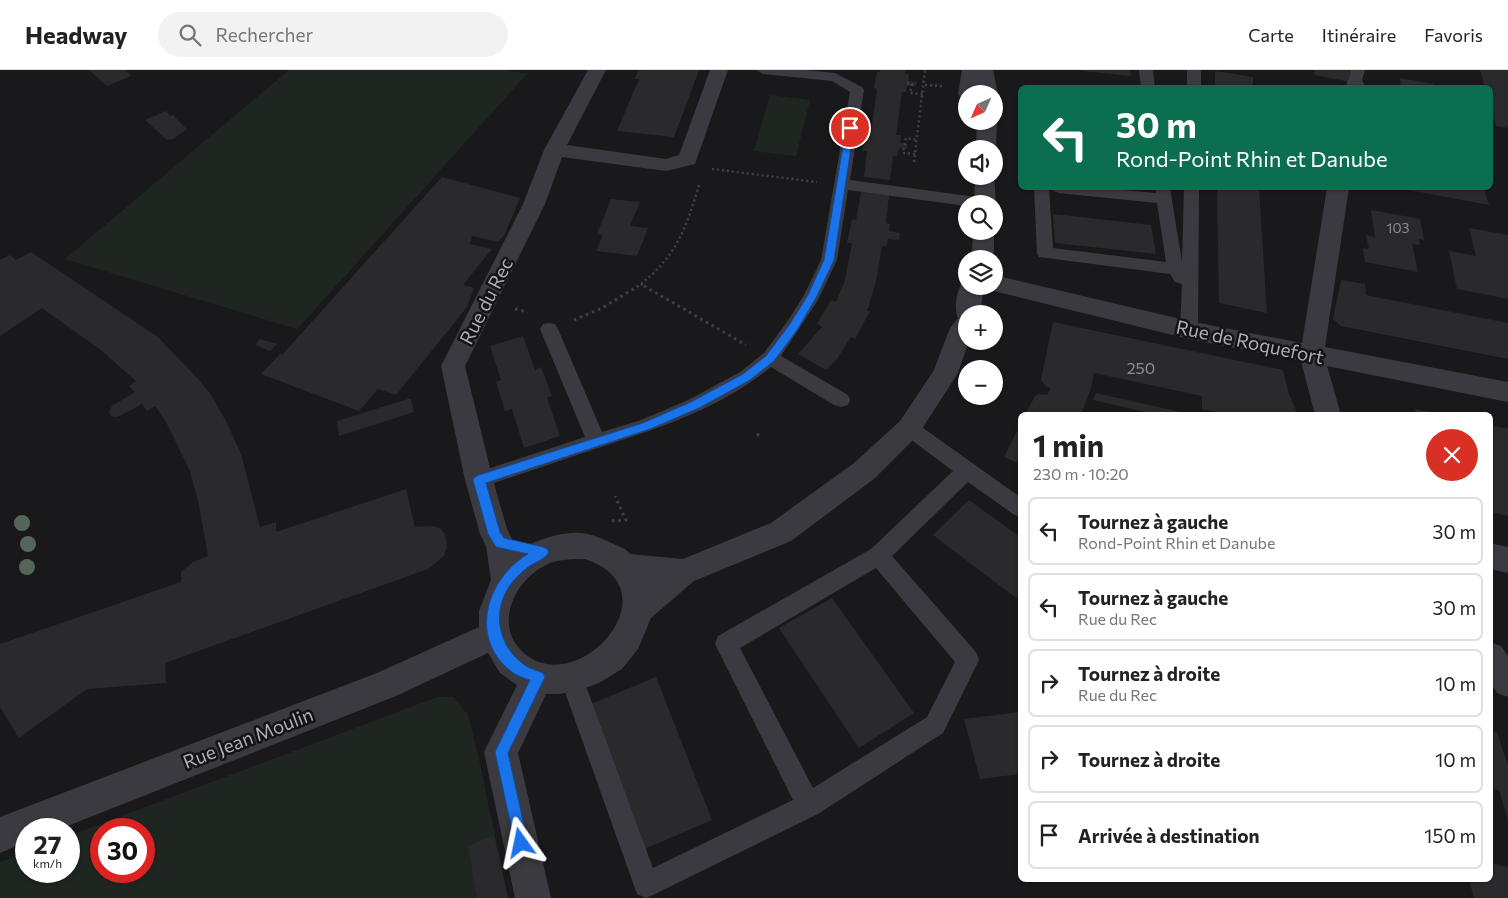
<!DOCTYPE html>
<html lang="fr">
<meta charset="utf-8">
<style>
:root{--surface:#fff;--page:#f2f2f2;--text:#222;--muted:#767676;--line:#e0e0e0}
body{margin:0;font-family:Commissioner,sans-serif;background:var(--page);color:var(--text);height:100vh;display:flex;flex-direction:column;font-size:19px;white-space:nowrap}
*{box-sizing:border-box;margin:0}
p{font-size:16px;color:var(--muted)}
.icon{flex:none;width:28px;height:28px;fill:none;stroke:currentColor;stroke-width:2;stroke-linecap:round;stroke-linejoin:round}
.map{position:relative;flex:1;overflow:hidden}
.drawer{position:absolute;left:1018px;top:342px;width:475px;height:470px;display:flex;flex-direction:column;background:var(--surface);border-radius:8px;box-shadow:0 1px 4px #0004}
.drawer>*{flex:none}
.top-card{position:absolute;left:1018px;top:15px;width:475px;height:105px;border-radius:8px;box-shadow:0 1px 4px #0004;background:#0b6e4f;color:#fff;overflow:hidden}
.needle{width:32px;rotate:225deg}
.controls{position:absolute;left:958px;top:15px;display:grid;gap:10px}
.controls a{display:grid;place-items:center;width:45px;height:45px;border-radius:50%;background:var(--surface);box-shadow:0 1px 4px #0004;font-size:25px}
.speed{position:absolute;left:15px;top:748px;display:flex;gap:10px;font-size:25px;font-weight:700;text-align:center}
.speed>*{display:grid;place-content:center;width:65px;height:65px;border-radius:50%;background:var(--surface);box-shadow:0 1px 4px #0004;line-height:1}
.speed small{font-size:12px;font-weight:400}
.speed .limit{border:8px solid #d22;background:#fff;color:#111}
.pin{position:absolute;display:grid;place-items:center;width:42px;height:42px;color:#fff;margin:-21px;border:2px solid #fff;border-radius:50%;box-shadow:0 1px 5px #0007}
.me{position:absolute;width:55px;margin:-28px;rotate:348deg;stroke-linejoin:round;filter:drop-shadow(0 0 4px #0008)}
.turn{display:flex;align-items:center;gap:18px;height:105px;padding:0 15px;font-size:22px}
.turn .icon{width:65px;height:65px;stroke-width:2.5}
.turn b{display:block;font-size:35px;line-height:42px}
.round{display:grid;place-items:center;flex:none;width:52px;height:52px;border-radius:26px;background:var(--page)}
.overview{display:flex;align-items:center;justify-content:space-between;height:85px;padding:0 15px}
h1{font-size:30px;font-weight:700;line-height:38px}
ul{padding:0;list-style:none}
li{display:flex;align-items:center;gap:15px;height:68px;margin:0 10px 8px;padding:0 5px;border:2px solid var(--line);border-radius:8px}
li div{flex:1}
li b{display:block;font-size:19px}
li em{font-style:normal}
header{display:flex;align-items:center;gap:30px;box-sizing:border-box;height:70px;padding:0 25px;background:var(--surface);border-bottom:1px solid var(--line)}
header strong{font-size:24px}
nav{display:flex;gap:28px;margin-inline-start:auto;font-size:18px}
.search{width:350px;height:45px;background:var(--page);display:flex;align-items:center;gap:12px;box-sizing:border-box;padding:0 18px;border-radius:28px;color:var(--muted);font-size:19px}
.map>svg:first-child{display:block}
.green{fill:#1f2621;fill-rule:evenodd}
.building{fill:#2a292c}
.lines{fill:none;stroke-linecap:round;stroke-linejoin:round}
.path-far1{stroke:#404147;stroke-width:2.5;stroke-dasharray:2 3;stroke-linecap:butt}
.path{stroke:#404147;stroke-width:3;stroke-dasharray:2.5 4;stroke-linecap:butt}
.lane{fill:#3b3a40;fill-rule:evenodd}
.street{fill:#3b3a40;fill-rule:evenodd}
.tree{fill:#54655a}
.route{fill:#1a73e8;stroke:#114b97}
.labels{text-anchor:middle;stroke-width:5;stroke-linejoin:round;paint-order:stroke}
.far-number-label{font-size:14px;fill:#8c8d96}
.number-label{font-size:16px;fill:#8c8d96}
.street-label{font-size:19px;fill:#adaeb9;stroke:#141416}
</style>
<header>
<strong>Headway</strong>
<div class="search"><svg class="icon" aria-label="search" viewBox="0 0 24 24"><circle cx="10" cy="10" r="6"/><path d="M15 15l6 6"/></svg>Rechercher</div>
<nav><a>Carte</a><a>Itinéraire</a><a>Favoris</a></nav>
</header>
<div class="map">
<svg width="1508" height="828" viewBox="0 0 1508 828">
<rect width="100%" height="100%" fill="#19191b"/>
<path class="green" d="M289,0H507L527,4L297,259L65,189Z
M770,25L810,30L796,86L754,81Z
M437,627H454L468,645L479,689L508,828H0V792L26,782V801H69V766ZM101,759H144V801H101Z"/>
<path class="building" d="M89,0H125L131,6L107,16Z
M643,0H699L674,67L617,61L639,9H635L638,1Z
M880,0H905V4H909L908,11L917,12L916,16H907L906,22H902L896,65H901L900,73L908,74L907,79L899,78L897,86H893L890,110L864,107L867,81H862L866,62H871L877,19L874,18L877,1L880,2Z
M1083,0H1130L1131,6L1083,1Z
M1315,0H1354L1351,12L1314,5Z
M1480,0H1508V58L1496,56L1490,36V18H1485Z
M1215,1L1253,7V18H1215Z
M1400,8L1433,14L1442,18H1401Z
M166,41L170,46L173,45L187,59L173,69L167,70L145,50Z
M442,107L520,128L505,164L498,172L472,166L470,174L492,179L463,215L474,218L467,237L396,325L378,319L359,341L261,304L280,284L282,285Z
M1217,118H1259L1267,243L1219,233Z
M1398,118H1484L1489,135Z
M861,122L889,125L886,153L890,154L889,161L900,163L899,170L888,169L886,177L882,176L876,212L867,241H870L855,269L851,267L837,289L826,300L798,284L822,257L817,254L831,230L836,232L845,210L852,173H847L852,149L856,150Z
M611,129L640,132L630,156L648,158L637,186L596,181L603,165L597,164Z
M1371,140L1420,149L1424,170L1419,169L1420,175L1412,174L1418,202L1365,192L1363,178L1369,179L1366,165L1375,167Z
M1053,144L1151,155L1156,184L1055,173Z
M1469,158L1508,165V229L1457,219L1449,181L1476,186Z
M31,182L158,267L198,309L210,323L227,353L241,384L260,457L276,452V462L406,419L415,457L434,456L441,459L445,464L447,477L444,486L428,499L165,593L166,613L87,619L19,668L0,637V574L181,512V502L193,492L208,486L199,435L190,401L166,352L155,336L147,341L142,334L120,346L114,347L110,345L109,341L112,336L135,322L129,316L136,311L102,281L42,238L0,266V190L10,185L16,190Z
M1341,210L1365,214L1366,225L1508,253V289L1341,256L1333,249Z
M1053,252L1283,300L1289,324L1298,345H1230L1202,339V326L1094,303L1091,318L1081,345H1025L1035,326L1039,324L1047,325L1051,318L1045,316L1041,309Z
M523,266L535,300L541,297L552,326L547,328L560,366L524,378L512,339L505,341L496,312L501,310L490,276Z
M260,269L277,274L270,281L255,275Z
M1096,323L1190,344V345H1159L1097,331L1093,330Z
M408,329H411L414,342L339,366L337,351Z
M1415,339L1440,344V345H1416Z
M1020,355V394L1004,387Z
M1490,355L1508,359V446L1490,442Z
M969,430L1020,467V531L933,465Z
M832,528L914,643L859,678L779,558Z
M656,607L712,750L642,780L591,634Z
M1020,642V704L980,709L964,649Z
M1490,661L1497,662L1508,695V750L1499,720L1490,719Z
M494,765L508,828H477L468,776Z
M1490,793L1508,797V828H1474L1469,810H1490V803L1492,804Z"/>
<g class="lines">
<path class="path-far1" d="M907,13L912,14L910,23L923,24
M925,15L942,16
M915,84L903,83L906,68L917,70
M914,92L925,0
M712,99L817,112
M641,214L646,217
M637,217C677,187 686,158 700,112"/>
<path class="path" d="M644,216L746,275
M515,239L528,242
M574,250L602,238L638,216
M757,364L760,366
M612,451L626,450L615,426"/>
<path class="lane" d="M756,0H805L835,3L862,17L864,20L850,110L969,126L974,127L977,131L975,134H966V136L848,120L837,190L818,230L781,286L848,325L850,330L848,335L841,337L834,335L771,297C718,340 659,358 595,379C556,392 518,405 479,418L472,416L469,410L472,404L585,367L540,259L543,254L549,253L555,254L558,259L602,362L641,350L688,330L740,302L764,283L787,252L804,225L821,190L850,22L832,11L763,4Z
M1139,0H1153L1155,18H1141Z
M1187,0H1201V18H1187Z
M1351,0H1365L1360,17H1350L1348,14Z
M1034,118H1049L1053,178L1166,192L1157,133L1059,123L1054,121L1051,118H1102L1156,123V118H1170L1182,192L1184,118H1199L1198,260L1195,265L1189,266L1183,265L1180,260L1182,214L1175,212L1170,204L1039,187L1037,183Z
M909,350L916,353L1020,427V447L1013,444L968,412L892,486L976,582L979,590L943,663L818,744L655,824L646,828L637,824L560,608L564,600L572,597L580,600L653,798L793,730L715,574L718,566L871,479L953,401L902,363L899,358L902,353ZM876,498L955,592L927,647L813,718L740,578Z"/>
<path class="street" d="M588,0H606L567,75L666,89L679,85L710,0H728L695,94L666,101L562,87L545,134L465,296L493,410L507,459L514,473L516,482C535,470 565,459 588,464C600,467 613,474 625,479L630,484L683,489L771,453L854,393L900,351L934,300L950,258L958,248C953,238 957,215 966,209V216H984L980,244H966V271H969L958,303L918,365L874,409L791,471L694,511L651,548L638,579L622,599L599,613L588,617L560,624H546L518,683L551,828H515L484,682L517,615L500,603L488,583L396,626L60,759H26V772L0,783V747L377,603L479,557V541L491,510L486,476L480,464L465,410L441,296L523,134L544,80ZM585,489C676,519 580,629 525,584C492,557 514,509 548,494C559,489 573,489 585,489Z
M962,0H993L998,24L995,28L994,24H978V20V24H966V29L961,28L958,24Z
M1355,8L1362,10L1364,14V18H1345L1348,10Z
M994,47L997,51L996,79L994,83V79H976L977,51H994Z
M994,103L996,134L994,137V134H974L975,106H994Z
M1327,118H1349L1325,277L1508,312V332L1327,296L1341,345H1315L1301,291L1189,269L994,221L986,219L984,216H994V205L1189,251L1302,273Z
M994,159V181L991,189H969L972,181L973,161H994Z
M1490,473L1508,477V503L1490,499Z
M1490,572L1501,576L1508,586V627L1497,623L1490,613Z"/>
</g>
<g class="tree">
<circle cx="22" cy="453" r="8"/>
<circle cx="28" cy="474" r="8"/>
<circle cx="27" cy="497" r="8"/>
</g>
<path class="route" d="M850,55L854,58L834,190L817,226L797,260L774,291L750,310L699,338L650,359L486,413L500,462L504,468L543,477L547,479L549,482C545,490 534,492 527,498C522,502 515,508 511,514C492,539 497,574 522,593C527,598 536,600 543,603L545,607L508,683L528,773L526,779L521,781L516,779L495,682L530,610C524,608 517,606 512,602C468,569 486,509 528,484L496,477L488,464L473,410L475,407L479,405L643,353L691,332L743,304L766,286L790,254L808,225L824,190L846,58Z"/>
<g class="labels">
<g class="far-number-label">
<text x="1398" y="163">103</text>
</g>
<g class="number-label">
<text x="1141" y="304">250</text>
</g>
<g class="street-label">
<text transform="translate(486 231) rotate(-63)" y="7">Rue du Rec</text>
<text transform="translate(1250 272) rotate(12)" y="7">Rue de Roquefort</text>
<text transform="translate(248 668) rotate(-21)" y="7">Rue Jean Moulin</text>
</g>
</g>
</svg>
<div class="controls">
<a><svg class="needle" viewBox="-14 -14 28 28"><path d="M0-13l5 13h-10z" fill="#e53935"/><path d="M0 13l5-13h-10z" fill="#767676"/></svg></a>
<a><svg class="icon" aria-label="sound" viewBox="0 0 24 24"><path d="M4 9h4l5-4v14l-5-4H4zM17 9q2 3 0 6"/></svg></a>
<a><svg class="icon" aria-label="search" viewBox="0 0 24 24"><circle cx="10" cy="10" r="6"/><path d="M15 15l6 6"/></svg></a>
<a><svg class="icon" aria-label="layers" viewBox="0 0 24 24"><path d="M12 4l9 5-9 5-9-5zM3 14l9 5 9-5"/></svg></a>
<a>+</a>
<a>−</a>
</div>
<div class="speed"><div>27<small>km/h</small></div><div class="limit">30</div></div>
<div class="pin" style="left:850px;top:58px;background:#d93025"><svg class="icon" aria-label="arrive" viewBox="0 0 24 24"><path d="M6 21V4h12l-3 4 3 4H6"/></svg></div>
<svg class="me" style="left:521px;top:773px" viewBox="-20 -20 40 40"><path d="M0-17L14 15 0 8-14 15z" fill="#1a73e8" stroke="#fff" stroke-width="4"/></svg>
<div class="top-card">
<div class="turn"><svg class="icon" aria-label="left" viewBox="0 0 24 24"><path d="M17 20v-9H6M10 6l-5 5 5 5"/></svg><div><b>30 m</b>Rond-Point Rhin et Danube</div></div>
</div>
<section class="drawer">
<div class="overview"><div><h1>1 min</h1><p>230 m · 10:20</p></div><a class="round" style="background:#d93025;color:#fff"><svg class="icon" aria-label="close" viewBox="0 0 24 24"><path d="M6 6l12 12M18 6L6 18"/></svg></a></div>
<ul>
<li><svg class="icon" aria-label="left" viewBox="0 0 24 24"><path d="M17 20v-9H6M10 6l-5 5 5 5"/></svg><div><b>Tournez à gauche</b><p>Rond-Point Rhin et Danube</p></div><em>30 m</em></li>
<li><svg class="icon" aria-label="left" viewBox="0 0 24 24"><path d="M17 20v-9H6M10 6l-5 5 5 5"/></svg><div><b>Tournez à gauche</b><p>Rue du Rec</p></div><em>30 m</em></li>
<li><svg class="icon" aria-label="right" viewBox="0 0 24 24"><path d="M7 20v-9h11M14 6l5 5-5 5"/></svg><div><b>Tournez à droite</b><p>Rue du Rec</p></div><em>10 m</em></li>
<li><svg class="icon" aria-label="right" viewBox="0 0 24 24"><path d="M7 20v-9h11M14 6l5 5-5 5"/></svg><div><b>Tournez à droite</b></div><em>10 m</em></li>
<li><svg class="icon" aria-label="arrive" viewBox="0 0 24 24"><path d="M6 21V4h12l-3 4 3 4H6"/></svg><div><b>Arrivée à destination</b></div><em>150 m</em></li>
</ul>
</section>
</div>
